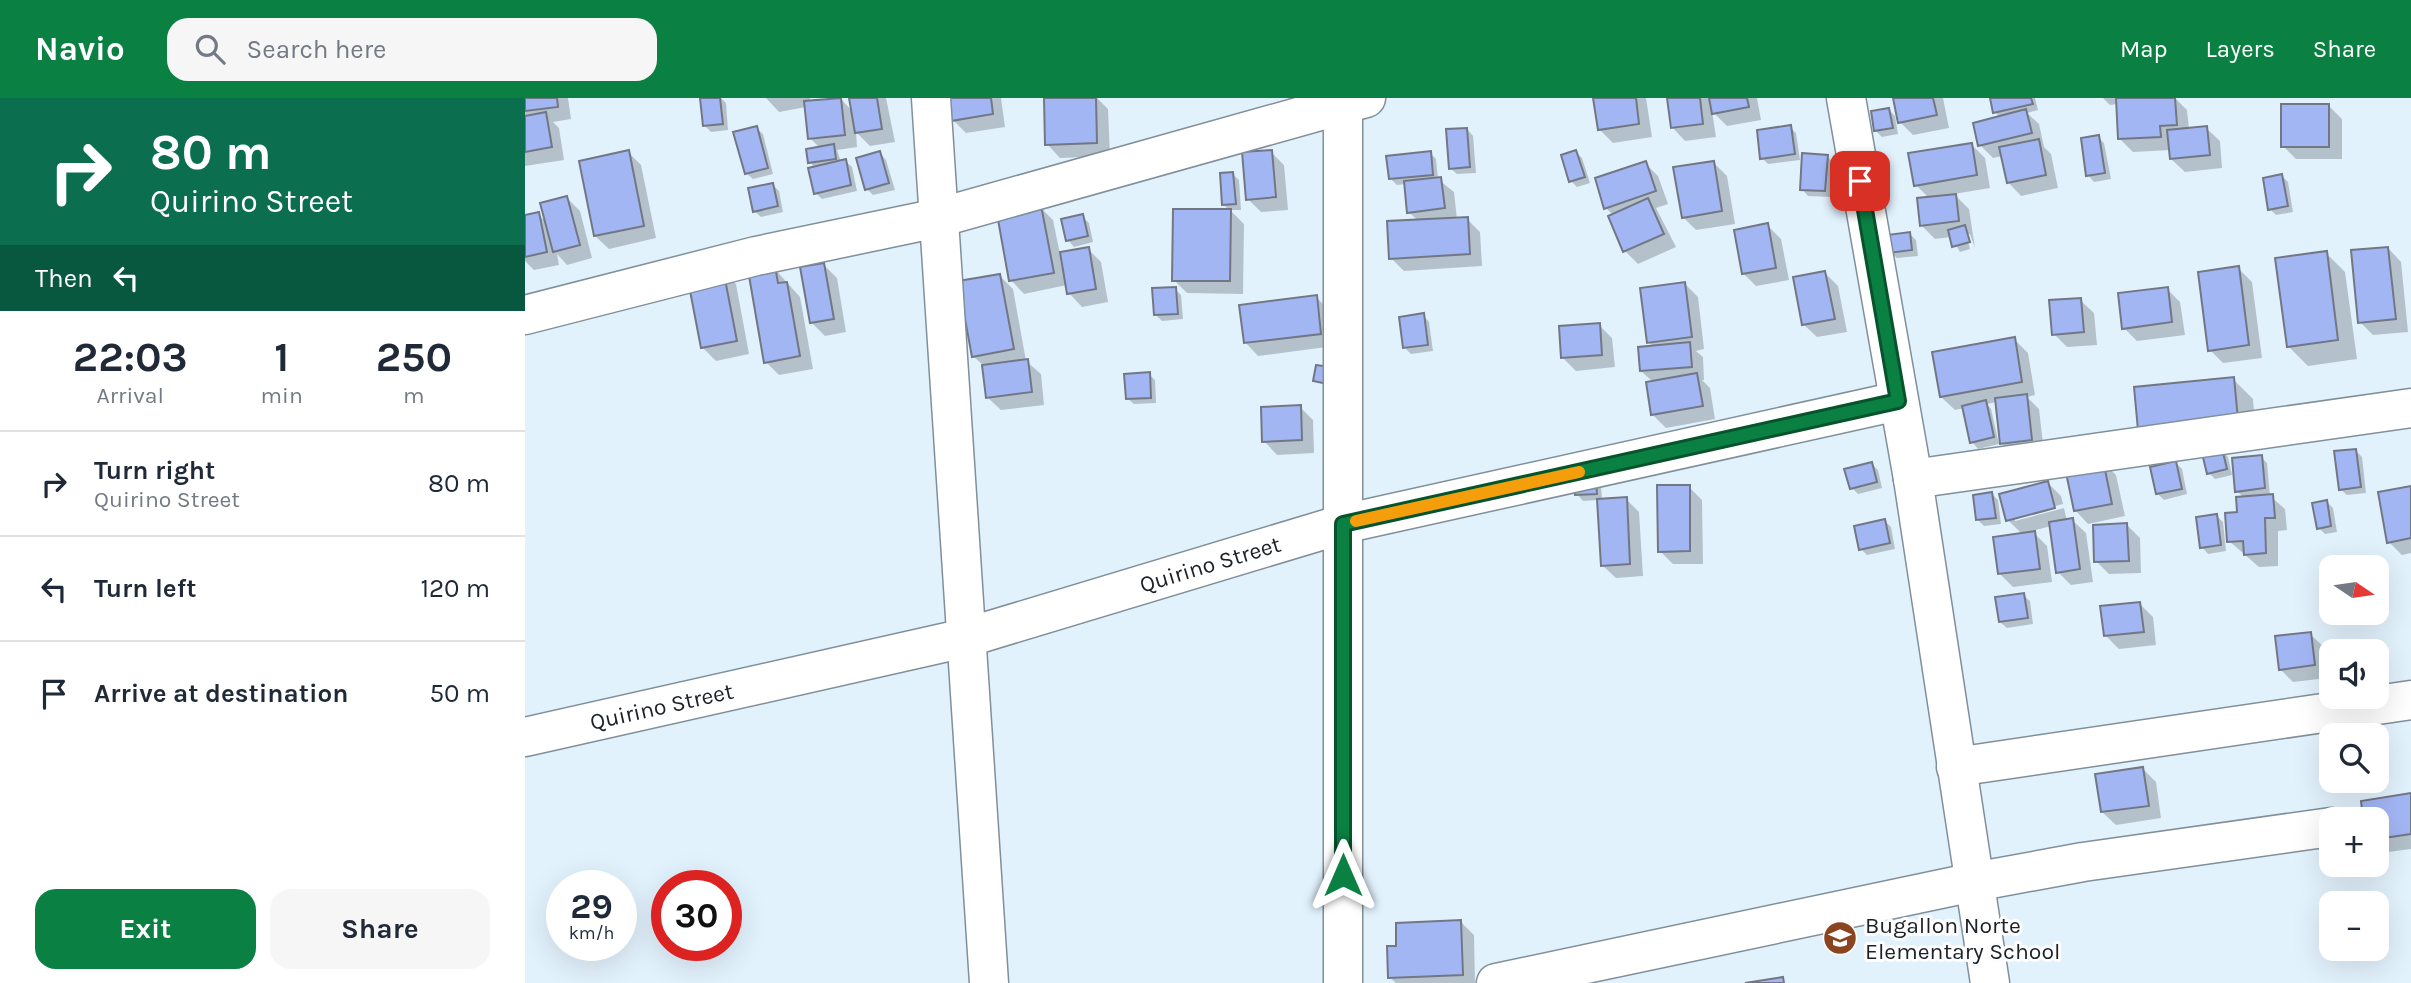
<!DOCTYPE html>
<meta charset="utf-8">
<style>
:root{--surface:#fff;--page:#f6f6f7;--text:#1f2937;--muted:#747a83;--line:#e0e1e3;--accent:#0b8043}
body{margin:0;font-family:Karla,sans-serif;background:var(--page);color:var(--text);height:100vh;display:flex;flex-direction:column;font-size:26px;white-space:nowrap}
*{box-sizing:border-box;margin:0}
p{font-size:23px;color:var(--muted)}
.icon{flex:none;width:38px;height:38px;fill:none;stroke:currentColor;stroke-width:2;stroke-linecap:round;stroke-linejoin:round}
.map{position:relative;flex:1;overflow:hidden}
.details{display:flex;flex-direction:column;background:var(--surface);width:525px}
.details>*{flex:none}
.banner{background:#0b6e4f;color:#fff;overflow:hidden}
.needle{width:46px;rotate:103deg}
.tools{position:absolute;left:1794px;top:457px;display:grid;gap:14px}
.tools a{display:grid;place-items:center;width:70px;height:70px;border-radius:14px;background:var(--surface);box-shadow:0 7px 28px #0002;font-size:35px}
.speed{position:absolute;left:21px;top:772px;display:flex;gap:14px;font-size:35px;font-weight:700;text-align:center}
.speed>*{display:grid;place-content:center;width:91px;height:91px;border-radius:50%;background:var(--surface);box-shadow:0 7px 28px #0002;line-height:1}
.speed small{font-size:18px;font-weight:400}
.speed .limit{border:10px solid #d22;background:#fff;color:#111}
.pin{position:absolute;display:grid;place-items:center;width:60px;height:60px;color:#fff;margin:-30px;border-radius:14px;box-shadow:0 4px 10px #0006}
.me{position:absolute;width:77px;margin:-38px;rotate:0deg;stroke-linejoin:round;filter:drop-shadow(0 0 5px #0008)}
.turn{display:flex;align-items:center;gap:24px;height:147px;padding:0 35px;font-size:32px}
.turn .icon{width:91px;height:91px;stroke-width:2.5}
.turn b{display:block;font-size:49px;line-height:60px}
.then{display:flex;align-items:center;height:66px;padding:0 35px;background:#0003;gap:14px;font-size:26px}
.eta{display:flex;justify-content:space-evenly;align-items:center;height:119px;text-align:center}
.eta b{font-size:42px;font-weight:700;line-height:49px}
.primary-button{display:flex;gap:14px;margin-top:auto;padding:14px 35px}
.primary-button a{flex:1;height:80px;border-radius:21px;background:var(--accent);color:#fff;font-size:28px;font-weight:700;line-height:80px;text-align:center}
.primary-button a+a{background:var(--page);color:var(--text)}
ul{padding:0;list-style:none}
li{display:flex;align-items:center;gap:21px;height:105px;padding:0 35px;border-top:2px solid var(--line)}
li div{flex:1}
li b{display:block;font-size:26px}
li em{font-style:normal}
header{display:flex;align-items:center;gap:42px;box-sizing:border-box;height:98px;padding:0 35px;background:var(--accent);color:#fff}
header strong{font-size:33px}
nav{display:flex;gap:38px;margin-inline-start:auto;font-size:24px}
.search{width:490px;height:63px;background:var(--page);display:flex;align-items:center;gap:18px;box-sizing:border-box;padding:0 24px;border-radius:21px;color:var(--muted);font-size:26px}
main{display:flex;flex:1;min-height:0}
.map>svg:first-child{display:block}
.shadow{fill:#0003}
.building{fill:#a3b6f4;stroke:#727785;stroke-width:2}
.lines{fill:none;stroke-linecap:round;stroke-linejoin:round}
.minor-casing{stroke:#808f99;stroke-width:41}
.minor{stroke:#fff;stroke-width:38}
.route-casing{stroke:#07532c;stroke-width:18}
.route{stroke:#0b8043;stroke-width:12}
.slow{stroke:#f59e0b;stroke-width:12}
.labels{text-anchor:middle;stroke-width:6;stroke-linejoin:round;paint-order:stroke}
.street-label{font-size:23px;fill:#1c2125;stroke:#fdfdfd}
.poi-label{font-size:23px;fill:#1c2125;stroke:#fdfdfd;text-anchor:start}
</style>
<header>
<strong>Navio</strong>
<div class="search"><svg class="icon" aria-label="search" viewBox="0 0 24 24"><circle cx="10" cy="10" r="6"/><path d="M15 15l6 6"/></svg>Search here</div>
<nav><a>Map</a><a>Layers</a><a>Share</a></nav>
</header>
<main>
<section class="details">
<div class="banner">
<div class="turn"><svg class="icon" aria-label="right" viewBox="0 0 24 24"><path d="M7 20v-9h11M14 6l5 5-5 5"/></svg><div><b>80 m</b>Quirino Street</div></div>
<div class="then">Then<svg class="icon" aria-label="left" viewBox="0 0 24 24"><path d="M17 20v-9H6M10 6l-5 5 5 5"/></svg></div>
</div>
<div class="eta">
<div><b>22:03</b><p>Arrival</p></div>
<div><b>1</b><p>min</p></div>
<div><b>250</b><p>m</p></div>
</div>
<ul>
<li><svg class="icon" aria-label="right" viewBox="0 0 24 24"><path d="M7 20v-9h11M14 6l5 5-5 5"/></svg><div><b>Turn right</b><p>Quirino Street</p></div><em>80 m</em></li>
<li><svg class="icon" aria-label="left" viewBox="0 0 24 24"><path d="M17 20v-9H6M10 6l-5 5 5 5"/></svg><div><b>Turn left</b></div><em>120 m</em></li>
<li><svg class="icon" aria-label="arrive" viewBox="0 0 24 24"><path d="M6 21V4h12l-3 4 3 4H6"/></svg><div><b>Arrive at destination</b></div><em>50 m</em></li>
</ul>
<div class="primary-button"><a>Exit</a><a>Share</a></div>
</section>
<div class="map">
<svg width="1886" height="885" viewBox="0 0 1886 885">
<rect width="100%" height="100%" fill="#e2f2fd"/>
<path class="shadow" d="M0,0H43L46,21L28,24L34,30L39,62L0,68Z
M176,0H196L201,5L203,32L186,34L179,27Z
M241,0H285V4L316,1L328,14L326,0H361L370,44L345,48L331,34L332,49L312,52L316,64L320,63L327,69L332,93L297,101L291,95L290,70L285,64L295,50L285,40L281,9L254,14Z
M424,0H476L480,29L441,35L428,22Z
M521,0H572L583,11L585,58L535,60L522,46Z
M1070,0H1121L1127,39L1088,45L1074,31Z
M1143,0H1232L1236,22L1202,28L1187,13L1191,39L1160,43L1147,29Z
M1370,0H1418L1424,30L1388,37L1375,24Z
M1467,0H1510L1513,12L1502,15L1514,26L1519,49L1526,56L1533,90L1496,98L1483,84L1478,58L1468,60L1455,47L1475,19L1470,14Z
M1578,0H1650L1662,12L1664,31L1681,30L1695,43L1697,70L1660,74L1646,61V52L1608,54L1594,40L1593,6L1585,7Z
M1804,8L1817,21V61H1771L1758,48Z
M1364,12L1370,18L1373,36L1357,39L1350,32Z
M1265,29L1271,35L1275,62L1243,66L1237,60Z
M231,30L238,36L248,76L228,81L221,75Z
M942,31L948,38L951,75L932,76L925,70Z
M1573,39L1579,45L1586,81L1569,84L1563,77Z
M1447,47L1460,60L1465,90L1429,96L1444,111L1450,150L1445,136H1441L1445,151L1435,154L1426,139L1410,141L1397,128L1404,100L1391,87Z
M103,54L116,67L131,140L84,151L70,138Z
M746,54L759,67L763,112L736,114L723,101Z
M1051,54L1057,60L1065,85L1052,89L1046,83Z
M355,55L361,62L370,92L348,97L342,91Z
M905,55L911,61L913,81L929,94L932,121H942L955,134L957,168L879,173L866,160L893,123L884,114L881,86L872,87L865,80Z
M1302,58L1308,65L1306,99L1283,98L1277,91Z
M1120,65L1133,78L1143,106L1131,110L1151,149L1113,166L1100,153L1089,118L1081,110Z
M1189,65L1202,78L1210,126L1171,132L1158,119Z
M708,76L714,82L716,112H705L719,126L718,196L662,195L649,182L705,113L698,106Z
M1757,78L1763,84L1768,114L1751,117L1745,111Z
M247,86L254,93L258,114L236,119L229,113Z
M42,100L55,113L67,160L42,167L32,156L34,167L9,172L0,163V119L13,116L22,125Z
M515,109L528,122L535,156L563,151L576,164L583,204L557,209L544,195L542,187L499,196L486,182Z
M557,118L564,125L568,144L549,149L543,142Z
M1242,127L1256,141L1264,182L1231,188L1218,175Z
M1385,136L1391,142L1393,158L1372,160L1365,154Z
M1863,150L1876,164L1883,234L1848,237L1835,224Z
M1801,155L1820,174L1832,261L1783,268L1764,249Z
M298,166L312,180L321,234L300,238L287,225Z
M249,170L275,199L288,271L254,277L241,264Z
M1713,170L1727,184L1737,260L1698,265L1685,252Z
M198,173L211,186L224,256L191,263L177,249Z
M1300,175L1313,188L1322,234L1292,239L1278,226Z
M475,178L488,191L501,263L516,276L519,307L476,312L462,299L459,268L449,259Z
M1160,186L1173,199L1179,251L1171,253L1178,259L1179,282H1177L1185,290L1190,321L1141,330L1128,317V284L1116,273L1129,249L1124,244Z
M650,191L656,197L658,221L637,223L631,217Z
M1642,191L1655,204L1660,237L1612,243L1599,230Z
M791,199L805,213L809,248L733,258L720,244Z
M1555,202L1569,215L1572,247L1542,249L1529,236Z
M898,217L904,224L908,253L886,256L880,250Z
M1074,227L1087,240L1090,269L1051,273L1038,260Z
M1489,241L1503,255L1510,297L1502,299L1514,311L1519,354L1490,358L1477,345L1472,304L1462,306L1466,311L1474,346L1453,351L1447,344L1439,310L1430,312L1416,299Z
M624,276L630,282L631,305L609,306L602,300Z
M1708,281L1728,301L1731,341L1634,351Z
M775,309L788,322L789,355L752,357L739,343Z
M1697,352L1703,359L1707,377L1690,381L1684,375Z
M1831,353L1837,359L1841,395L1822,397L1815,391Z
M1736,359L1742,365L1745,398L1760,411L1762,432L1753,433V468L1734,469L1704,443L1719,400L1712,393Z
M1578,364L1591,377L1600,418L1563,426L1550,412Z
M1651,365L1657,371L1662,396L1639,402L1632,395Z
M1347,366L1353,372L1357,390L1333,396L1327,390Z
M1523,385L1536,398L1538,406L1490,419V423L1539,410L1542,423L1547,422L1561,435L1568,484L1546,487L1533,474L1526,428L1507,433L1522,448L1527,484L1488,489L1475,476L1497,436L1483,422Z
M1076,387L1077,402L1101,401L1114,414L1118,478L1091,480L1077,467L1073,402L1058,403L1052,396Z
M1164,389L1177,402L1178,466H1148L1135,453Z
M1886,390V455L1877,457L1864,444Z
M1467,396L1473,402L1476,426L1459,428L1453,422Z
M1802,404L1808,410L1812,434L1800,436L1794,430Z
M1692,418L1698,424L1701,453L1683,456L1677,449Z
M1360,423L1366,429L1370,451L1342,457L1336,451Z
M1602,427L1615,440L1616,475L1584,476L1571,463Z
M1498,497L1505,503L1508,526L1482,530L1475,524Z
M1614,505L1628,519L1631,547L1594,551L1581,538Z
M1785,536L1799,549L1802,580L1768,584L1755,571Z
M1618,671L1631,684L1636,720L1591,727L1577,714Z
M1886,698V751L1856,755L1852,750V721H1840Z
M936,824L949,837L950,885H871L864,879L873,849Z"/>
<path class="building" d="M0,0H32L33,9L0,13Z
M175,0H195L198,26L178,28Z
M316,0L320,37L283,41L279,3Z
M324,0H352L357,31L330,35Z
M422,0H466L468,16L426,23Z
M519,0H571L572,45L520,47Z
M1068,0H1111L1114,26L1073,32Z
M1142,0H1175L1178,26L1146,30Z
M1184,0H1222L1224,9L1187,16Z
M1368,0H1408L1412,17L1373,25Z
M1465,0H1506L1508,6L1468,15Z
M1591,0H1650L1652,27L1635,28L1636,39L1593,41Z
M1756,6H1804V49H1756Z
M1364,10L1368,30L1349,33L1346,13Z
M1501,11L1507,35L1453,48L1448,25Z
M21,14L27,49L0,54V18Z
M1266,27L1270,56L1235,61L1232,32Z
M232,28L243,70L220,76L208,34Z
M1682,28L1685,57L1645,61L1642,32Z
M942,30L945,69L924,71L921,31Z
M1574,37L1580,75L1561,78L1556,40Z
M1514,41L1521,77L1482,85L1474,49Z
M1447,45L1452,77L1389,88L1383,55Z
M309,46L311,61L283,65L281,51Z
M104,52L119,128L69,138L54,63Z
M747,52L751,99L721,102L717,54Z
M1051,52L1060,79L1044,84L1036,57Z
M355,53L364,85L340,92L331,60Z
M906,53L908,77L864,81L861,58Z
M1277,55L1303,57L1300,93L1275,92Z
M321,61L326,87L289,96L283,70Z
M1121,63L1131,93L1079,111L1070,80Z
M1189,63L1197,113L1157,120L1148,69Z
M708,74L711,106L697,107L695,75Z
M1757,76L1763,108L1743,112L1738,80Z
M916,79L920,110L882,115L879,83Z
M248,85L253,108L228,114L223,90Z
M1431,96L1434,123L1395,128L1392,100Z
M42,98L55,147L28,154L15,105Z
M1123,100L1139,136L1098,154L1083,118Z
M516,107L529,175L484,183L472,116Z
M648,111H706L705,183H647Z
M14,114L22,154L0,159V117Z
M558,116L563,138L541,143L536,121Z
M943,119L945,156L864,161L862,123Z
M1243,125L1251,170L1217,176L1209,132Z
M1440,127L1445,144L1427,149L1423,132Z
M1385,134L1387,152L1364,155L1362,137Z
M564,149L571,191L542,196L535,154Z
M1863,149L1871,221L1833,225L1826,152Z
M1802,153L1813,242L1762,249L1750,160Z
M299,165L309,221L285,225L275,169Z
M250,168L253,185L262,184L275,258L239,265L223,172Z
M1714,168L1724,247L1683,253L1673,174Z
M198,171L212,243L176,250L162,177Z
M1300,173L1310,221L1277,227L1268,179Z
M475,176L489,251L447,259L433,183Z
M1160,184L1167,239L1122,245L1115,190Z
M651,189L653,216L629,217L627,190Z
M1643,189L1647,224L1597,231L1593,195Z
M792,197L796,236L719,245L714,207Z
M1556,200L1559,234L1527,237L1524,202Z
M899,215L903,247L878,250L874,219Z
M1075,225L1077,257L1036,260L1034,228Z
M1490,239L1497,284L1415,299L1407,254Z
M1165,244L1167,269L1115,273L1113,249Z
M503,261L507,294L461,300L457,267Z
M791,267L806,269L803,286L788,283Z
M625,274L626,300L601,301L599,276Z
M1172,275L1178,308L1126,317L1121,284Z
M1709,279L1713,322L1613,332L1609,289Z
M1502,296L1507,342L1475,346L1470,300Z
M1461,302L1469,339L1445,345L1437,308Z
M776,307L777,342L737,344L736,309Z
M1697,350L1702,371L1682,376L1677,355Z
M1831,351L1836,389L1814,392L1809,353Z
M1737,357L1740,390L1710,394L1707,360Z
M1578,362L1587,406L1549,413L1540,370Z
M1651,363L1657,391L1631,396L1625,369Z
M1347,364L1352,384L1325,391L1319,371Z
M1071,379L1072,396L1050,397L1049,380Z
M1523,383L1530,410L1481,423L1474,396Z
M1132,387H1165V453L1133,454Z
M1886,388V440L1862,445L1853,394Z
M1467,394L1471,420L1451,422L1448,397Z
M1748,396L1750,420H1740L1741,455L1719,457L1718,443L1702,444L1700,415L1712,414L1711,399Z
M1102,399L1105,466L1076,468L1072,401Z
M1802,402L1806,428L1792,431L1787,405Z
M1692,416L1696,447L1675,450L1671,419Z
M1548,420L1555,471L1531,475L1524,424Z
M1360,421L1365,445L1334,452L1329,428Z
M1602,425L1604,463L1569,464L1568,427Z
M1510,433L1515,471L1473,476L1468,439Z
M1499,495L1503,520L1474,524L1470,499Z
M1615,504L1619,534L1579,538L1575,508Z
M1786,534L1790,567L1754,572L1750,538Z
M1618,669L1624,708L1576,714L1570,676Z
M1886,695V736L1852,741V721H1838L1836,703Z
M936,822L938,877L863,880L862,848H871V825Z
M1258,879L1259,885H1220Z"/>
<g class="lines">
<g class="minor-casing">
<g id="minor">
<path d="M406,0L464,885"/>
<path d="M1321,0L1388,381L1465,885"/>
<path d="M0,217L231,158L413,120L841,0"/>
<path d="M1388,381L1886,310"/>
<path id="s1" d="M0,639L440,540L818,426L1373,303"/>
<path d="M1431,669L1886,602"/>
<path d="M818,885V0"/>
<path d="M971,885L1449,784L1558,764L1806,729"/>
</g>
</g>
<use href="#minor" class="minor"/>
</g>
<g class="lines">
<g class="route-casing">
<path id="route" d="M818,777V426L1373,303L1335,83"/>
</g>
<use href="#route" class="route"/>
<path class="slow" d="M831,423L1054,374"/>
</g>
<defs>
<g id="school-disc" transform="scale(1.75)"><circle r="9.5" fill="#8b4420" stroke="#fdfdfd"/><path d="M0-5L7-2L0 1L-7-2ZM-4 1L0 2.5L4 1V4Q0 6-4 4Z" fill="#fff"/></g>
</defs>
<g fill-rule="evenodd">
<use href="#school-disc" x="1315" y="840"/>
</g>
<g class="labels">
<g class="street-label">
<text dy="8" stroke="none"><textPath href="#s1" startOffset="707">Quirino Street</textPath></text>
<text dy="8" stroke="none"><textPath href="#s1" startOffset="140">Quirino Street</textPath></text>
</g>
<g class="poi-label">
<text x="1340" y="835">Bugallon Norte<tspan x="1340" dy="26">Elementary School</tspan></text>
</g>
</g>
</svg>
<div class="tools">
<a><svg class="needle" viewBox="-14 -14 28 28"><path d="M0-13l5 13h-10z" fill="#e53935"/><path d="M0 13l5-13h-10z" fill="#747a83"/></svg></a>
<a><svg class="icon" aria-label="sound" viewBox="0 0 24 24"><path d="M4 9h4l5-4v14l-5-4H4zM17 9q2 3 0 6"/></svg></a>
<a><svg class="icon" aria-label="search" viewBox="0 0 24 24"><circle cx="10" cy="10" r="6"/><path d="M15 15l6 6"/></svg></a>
<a>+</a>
<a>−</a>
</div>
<div class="speed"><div>29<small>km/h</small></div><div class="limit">30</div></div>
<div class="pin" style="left:1335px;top:83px;background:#d93025"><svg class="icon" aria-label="arrive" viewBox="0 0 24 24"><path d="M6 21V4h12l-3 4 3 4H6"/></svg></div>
<svg class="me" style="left:818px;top:777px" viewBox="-20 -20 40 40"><path d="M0-17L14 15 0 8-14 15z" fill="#0b8043" stroke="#fff" stroke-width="4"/></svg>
</div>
</main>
